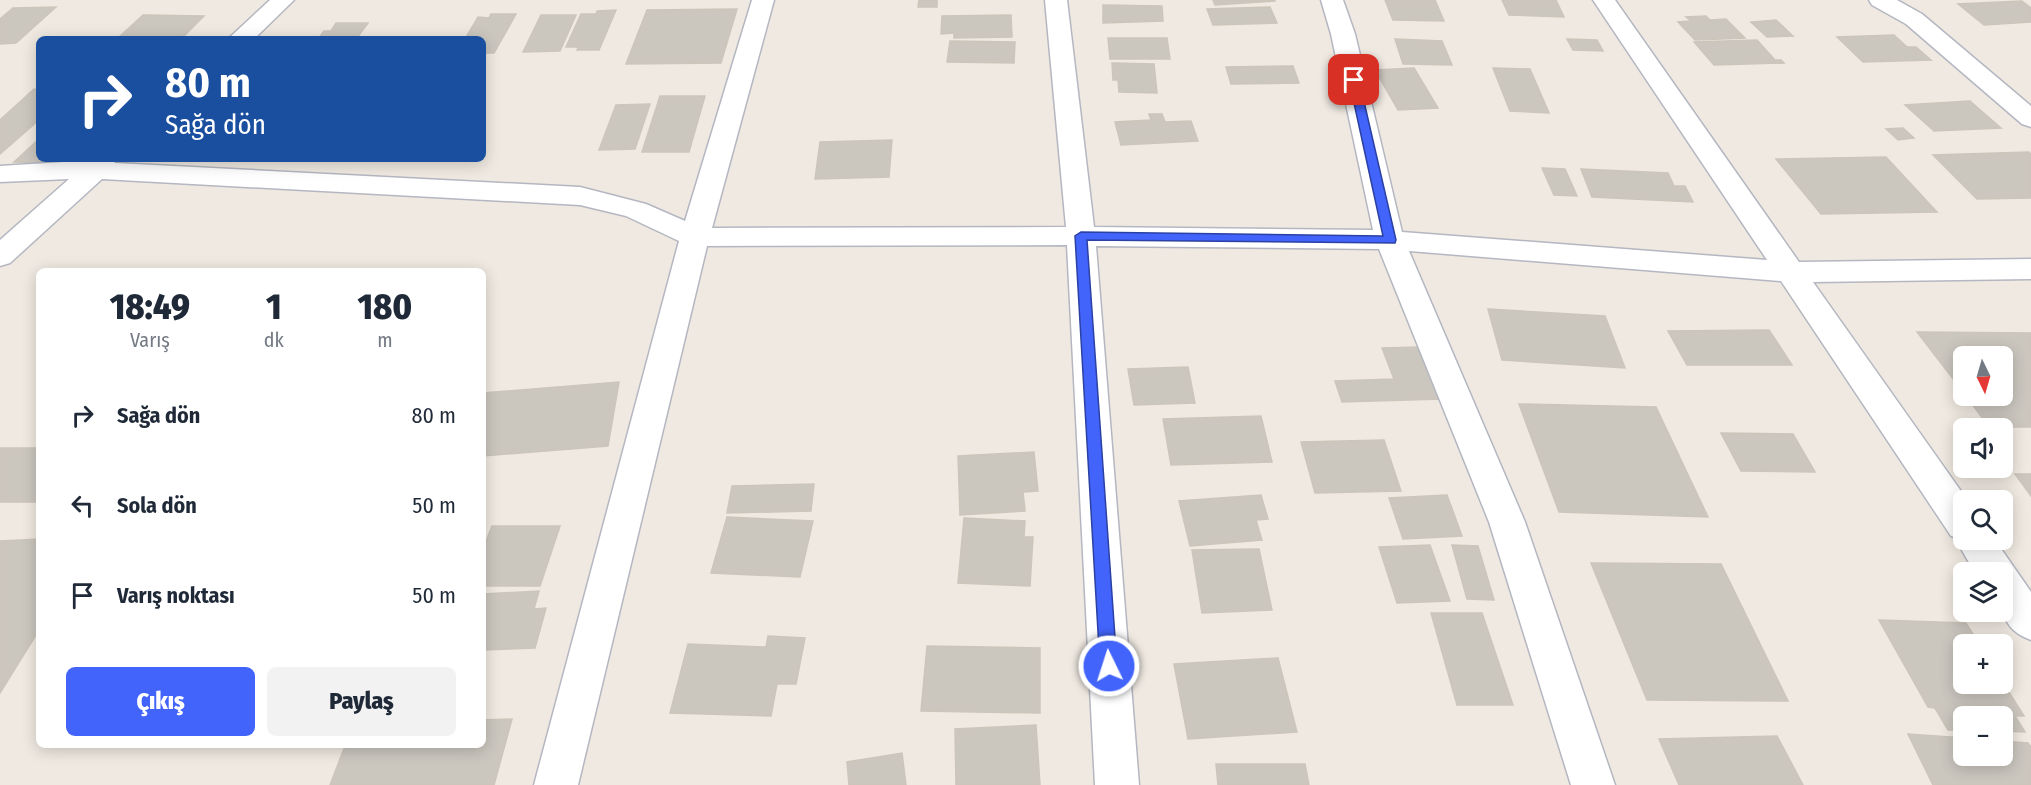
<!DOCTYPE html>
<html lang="tr">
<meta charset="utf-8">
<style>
:root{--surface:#fff;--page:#f2f2f3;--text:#1f2937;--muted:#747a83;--accent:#4264fb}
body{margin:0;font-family:"Fira Sans Condensed",sans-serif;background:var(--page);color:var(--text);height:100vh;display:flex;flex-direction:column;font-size:22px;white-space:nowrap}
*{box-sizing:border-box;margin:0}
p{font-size:20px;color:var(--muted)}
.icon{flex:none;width:33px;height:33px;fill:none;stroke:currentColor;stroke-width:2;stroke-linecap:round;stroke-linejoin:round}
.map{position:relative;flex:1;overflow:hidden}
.drawer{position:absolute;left:36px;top:268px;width:450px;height:480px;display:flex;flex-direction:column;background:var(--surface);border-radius:9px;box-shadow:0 3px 15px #0003}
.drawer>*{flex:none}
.hud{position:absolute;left:36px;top:36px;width:450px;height:126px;border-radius:9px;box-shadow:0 3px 15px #0003;background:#1a4fa0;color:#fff;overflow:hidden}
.needle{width:39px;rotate:175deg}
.controls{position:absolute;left:1953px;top:346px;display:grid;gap:12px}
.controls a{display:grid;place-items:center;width:60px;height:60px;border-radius:9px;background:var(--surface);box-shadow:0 3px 15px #0003;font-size:30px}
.pin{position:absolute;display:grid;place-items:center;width:51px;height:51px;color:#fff;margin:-26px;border-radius:12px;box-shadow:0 3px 9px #0006}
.me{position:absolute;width:66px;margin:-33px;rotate:356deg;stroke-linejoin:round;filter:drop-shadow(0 0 4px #0008)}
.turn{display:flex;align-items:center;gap:21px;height:126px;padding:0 30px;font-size:27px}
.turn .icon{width:78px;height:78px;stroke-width:2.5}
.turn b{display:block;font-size:42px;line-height:51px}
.eta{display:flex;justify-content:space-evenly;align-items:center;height:102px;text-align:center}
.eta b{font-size:36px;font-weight:800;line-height:42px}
.cta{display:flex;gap:12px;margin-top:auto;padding:12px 30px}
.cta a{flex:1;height:69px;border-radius:9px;background:var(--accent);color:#fff;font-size:24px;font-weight:800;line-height:69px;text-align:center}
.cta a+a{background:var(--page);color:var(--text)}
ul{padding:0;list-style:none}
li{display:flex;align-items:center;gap:18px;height:90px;padding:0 30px}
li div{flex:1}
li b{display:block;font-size:22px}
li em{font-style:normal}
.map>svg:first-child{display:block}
.building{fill:#cbc7bf;stroke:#cbc5ba;stroke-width:1.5}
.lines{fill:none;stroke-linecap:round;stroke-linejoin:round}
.minor-casing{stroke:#b4b7c1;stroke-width:3}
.minor{fill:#fff;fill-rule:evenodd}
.route{fill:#4264fb;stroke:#2b41a3;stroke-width:1.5}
</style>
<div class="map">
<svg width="2031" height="785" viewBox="0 0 2031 785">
<rect width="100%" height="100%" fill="#efe9e1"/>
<path class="building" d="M919,0H937V7H918Z
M1213,0H1275V1L1215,5Z
M1385,0H1435L1444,21L1393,20Z
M1502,0H1556L1564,17L1509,15Z
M2022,1L2031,8V22L1984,25L1958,4Z
M1103,5L1162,6L1163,21L1103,23Z
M56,7L16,43L0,44V19L13,8Z
M1270,7L1277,23L1213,25L1207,9Z
M737,9L721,63L626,64L647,10Z
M616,10L599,50H577L579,47H566L581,14H596L597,11Z
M491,14H516L494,53H483V39H465L478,17L489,18Z
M143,15L204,16L181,39H117Z
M541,15H576L560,51L523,52Z
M1011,15L1012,37L954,38V33L941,34L942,16Z
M1706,16L1710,20L1726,19L1745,38L1695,40L1678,22L1691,21L1686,17Z
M1776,20L1793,36L1767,37L1751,22Z
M336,23H368L356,39H318L324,31H331Z
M1894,35L1907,47H1916L1931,60L1863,62L1837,37Z
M1108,38H1167L1170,59H1110Z
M1395,39L1442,41L1452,65L1403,64Z
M1567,39L1597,40L1603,51L1573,50Z
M1757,40L1775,60H1781L1784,63L1714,65L1694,42Z
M950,41L1015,42L1014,63L947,62Z
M1112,63L1154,64L1157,93L1119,92L1118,80H1113Z
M1293,66L1299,83L1231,84L1226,67Z
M1414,68L1438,108L1398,110L1375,70Z
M1493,68L1530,69L1549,113L1510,111Z
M34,89L39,90V120L0,154V120Z
M660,96H705L689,152H642Z
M1970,101L2001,128L1934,131L1905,105Z
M650,104L635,149L599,150L616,105Z
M1149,114H1162L1165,122L1191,121L1198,141L1121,145L1115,122L1151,120Z
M1903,128L1914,138L1898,140L1886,129Z
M39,139V159H61L57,163L14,162Z
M892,140L889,177L815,179L820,142Z
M2029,152L2031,154V198L1977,199L1933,155Z
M1886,157L1937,212L1821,214L1776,159Z
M1542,168L1565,169L1577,196L1554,195Z
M1581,169L1668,173L1674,186H1685L1693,202L1592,197Z
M1488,309L1605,316L1625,368L1502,360Z
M1769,330L1792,365H1687L1668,331Z
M1917,332L2031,333V427H1989L1966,396H2002V357H1964V393Z
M1420,347L1442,399L1342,402L1335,381L1394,379L1382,348Z
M1188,367L1195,403L1134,405L1128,369Z
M619,382L608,446L483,456V393Z
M1519,404L1656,407L1708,517L1559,512Z
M1261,416L1272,462L1171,465L1163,419Z
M1721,433L1793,434L1815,472L1741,471Z
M1384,440L1401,491L1315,493L1301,442Z
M0,448H39V502H0Z
M1034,452L1038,491L1023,492L1025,511L960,515L958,456Z
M2015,474H2031V496Z
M814,484L811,511L727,513L732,486Z
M1261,495L1268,519L1256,520L1262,540L1190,546L1179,501Z
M1447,495L1462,536L1403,539L1389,498Z
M727,517L813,521L800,577L711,573Z
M964,518L1025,521L1024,537H1033L1030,586L958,583Z
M492,526H560L540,586H483V549Z
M39,539V630L0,693V541Z
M1430,545L1450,601L1397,603L1379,547Z
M1452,545L1478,546L1494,600L1467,599Z
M1259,549L1272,610L1202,613L1192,550Z
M1591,563L1721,564L1788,701L1647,700Z
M539,591L534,609L546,608L535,648L483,650V594Z
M1431,613H1482L1513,705H1457Z
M1879,620L1966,623L1980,645H1964V684H2002V681L2024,716H2015L2025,732L2002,731V717H1964V730H1948L1935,708L1928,707Z
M768,636L805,638L796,684H777L771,716L670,713L688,644L766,647Z
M927,646L1040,648V713L921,711Z
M1278,658L1297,732L1188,739L1174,664Z
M512,719L494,785H330L345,746H483V720Z
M1036,725L1040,785H956L955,729Z
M1908,734L1964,738V756H2002V741L2028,743L2031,747V785H1933Z
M1777,736L1803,785H1679L1659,739Z
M902,753L906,785H849L847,762Z
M1216,764H1305L1309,785H1218Z"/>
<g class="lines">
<g class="minor-casing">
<path id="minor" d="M270,0H294L254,39H228Z
M752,0H774L712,228L1066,227L1045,0H1067L1094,227L1373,230L1331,34L1321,0H1343L1355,34L1402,232L1767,260L1593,0H1615L1799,262L2031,259V279L1813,282L1968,501H1964V540H1995L2031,592V640C1997,628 2002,603 2002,573H1975L1956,540L1957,538L1951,536L1781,281L1409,251L1525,522L1615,785H1571L1489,522L1379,249L1096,246L1139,785H1095L1067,245L707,246L578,785H534L679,241L626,216L580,205L102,179L10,263L0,266V240L69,179L0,182V166L112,159L115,163L580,187L646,204L685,221Z
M1869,0H1897L1922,14L2031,106V127L2022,124L1906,24L1872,5Z"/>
</g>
<use href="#minor" class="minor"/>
</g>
<path class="route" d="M1350,78L1359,80L1396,240L1395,243L1087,240L1117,666L1115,671L1109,673L1103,671L1100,666L1075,236L1081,232L1383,236L1349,80Z"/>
</svg>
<div class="controls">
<a><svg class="needle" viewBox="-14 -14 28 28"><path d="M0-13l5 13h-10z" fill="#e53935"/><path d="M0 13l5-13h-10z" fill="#747a83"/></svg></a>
<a><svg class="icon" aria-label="sound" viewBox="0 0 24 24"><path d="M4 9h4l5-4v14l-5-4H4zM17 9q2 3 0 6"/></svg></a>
<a><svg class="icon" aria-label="search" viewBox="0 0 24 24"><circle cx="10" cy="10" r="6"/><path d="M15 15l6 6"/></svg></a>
<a><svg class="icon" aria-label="layers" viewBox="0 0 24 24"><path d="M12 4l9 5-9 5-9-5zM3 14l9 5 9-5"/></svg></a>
<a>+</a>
<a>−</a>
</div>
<div class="pin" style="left:1354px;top:80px;background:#d93025"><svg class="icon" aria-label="arrive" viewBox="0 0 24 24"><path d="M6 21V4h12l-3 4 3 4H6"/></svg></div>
<svg class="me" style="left:1109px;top:666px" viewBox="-20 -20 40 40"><circle r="17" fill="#4264fb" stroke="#fff" stroke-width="3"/><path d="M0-11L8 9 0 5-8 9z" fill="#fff"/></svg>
<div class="hud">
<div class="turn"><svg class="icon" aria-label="right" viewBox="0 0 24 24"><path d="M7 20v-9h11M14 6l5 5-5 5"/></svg><div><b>80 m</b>Sağa dön</div></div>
</div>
<section class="drawer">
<div class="eta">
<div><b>18:49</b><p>Varış</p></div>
<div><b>1</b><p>dk</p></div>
<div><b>180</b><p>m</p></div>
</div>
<ul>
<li><svg class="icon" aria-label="right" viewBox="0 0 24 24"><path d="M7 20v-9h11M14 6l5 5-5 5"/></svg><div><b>Sağa dön</b></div><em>80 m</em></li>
<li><svg class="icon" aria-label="left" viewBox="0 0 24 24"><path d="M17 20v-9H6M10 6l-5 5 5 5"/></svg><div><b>Sola dön</b></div><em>50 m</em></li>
<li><svg class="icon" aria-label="arrive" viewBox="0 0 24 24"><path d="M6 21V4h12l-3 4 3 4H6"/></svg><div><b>Varış noktası</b></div><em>50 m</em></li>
</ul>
<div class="cta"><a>Çıkış</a><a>Paylaş</a></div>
</section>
</div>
